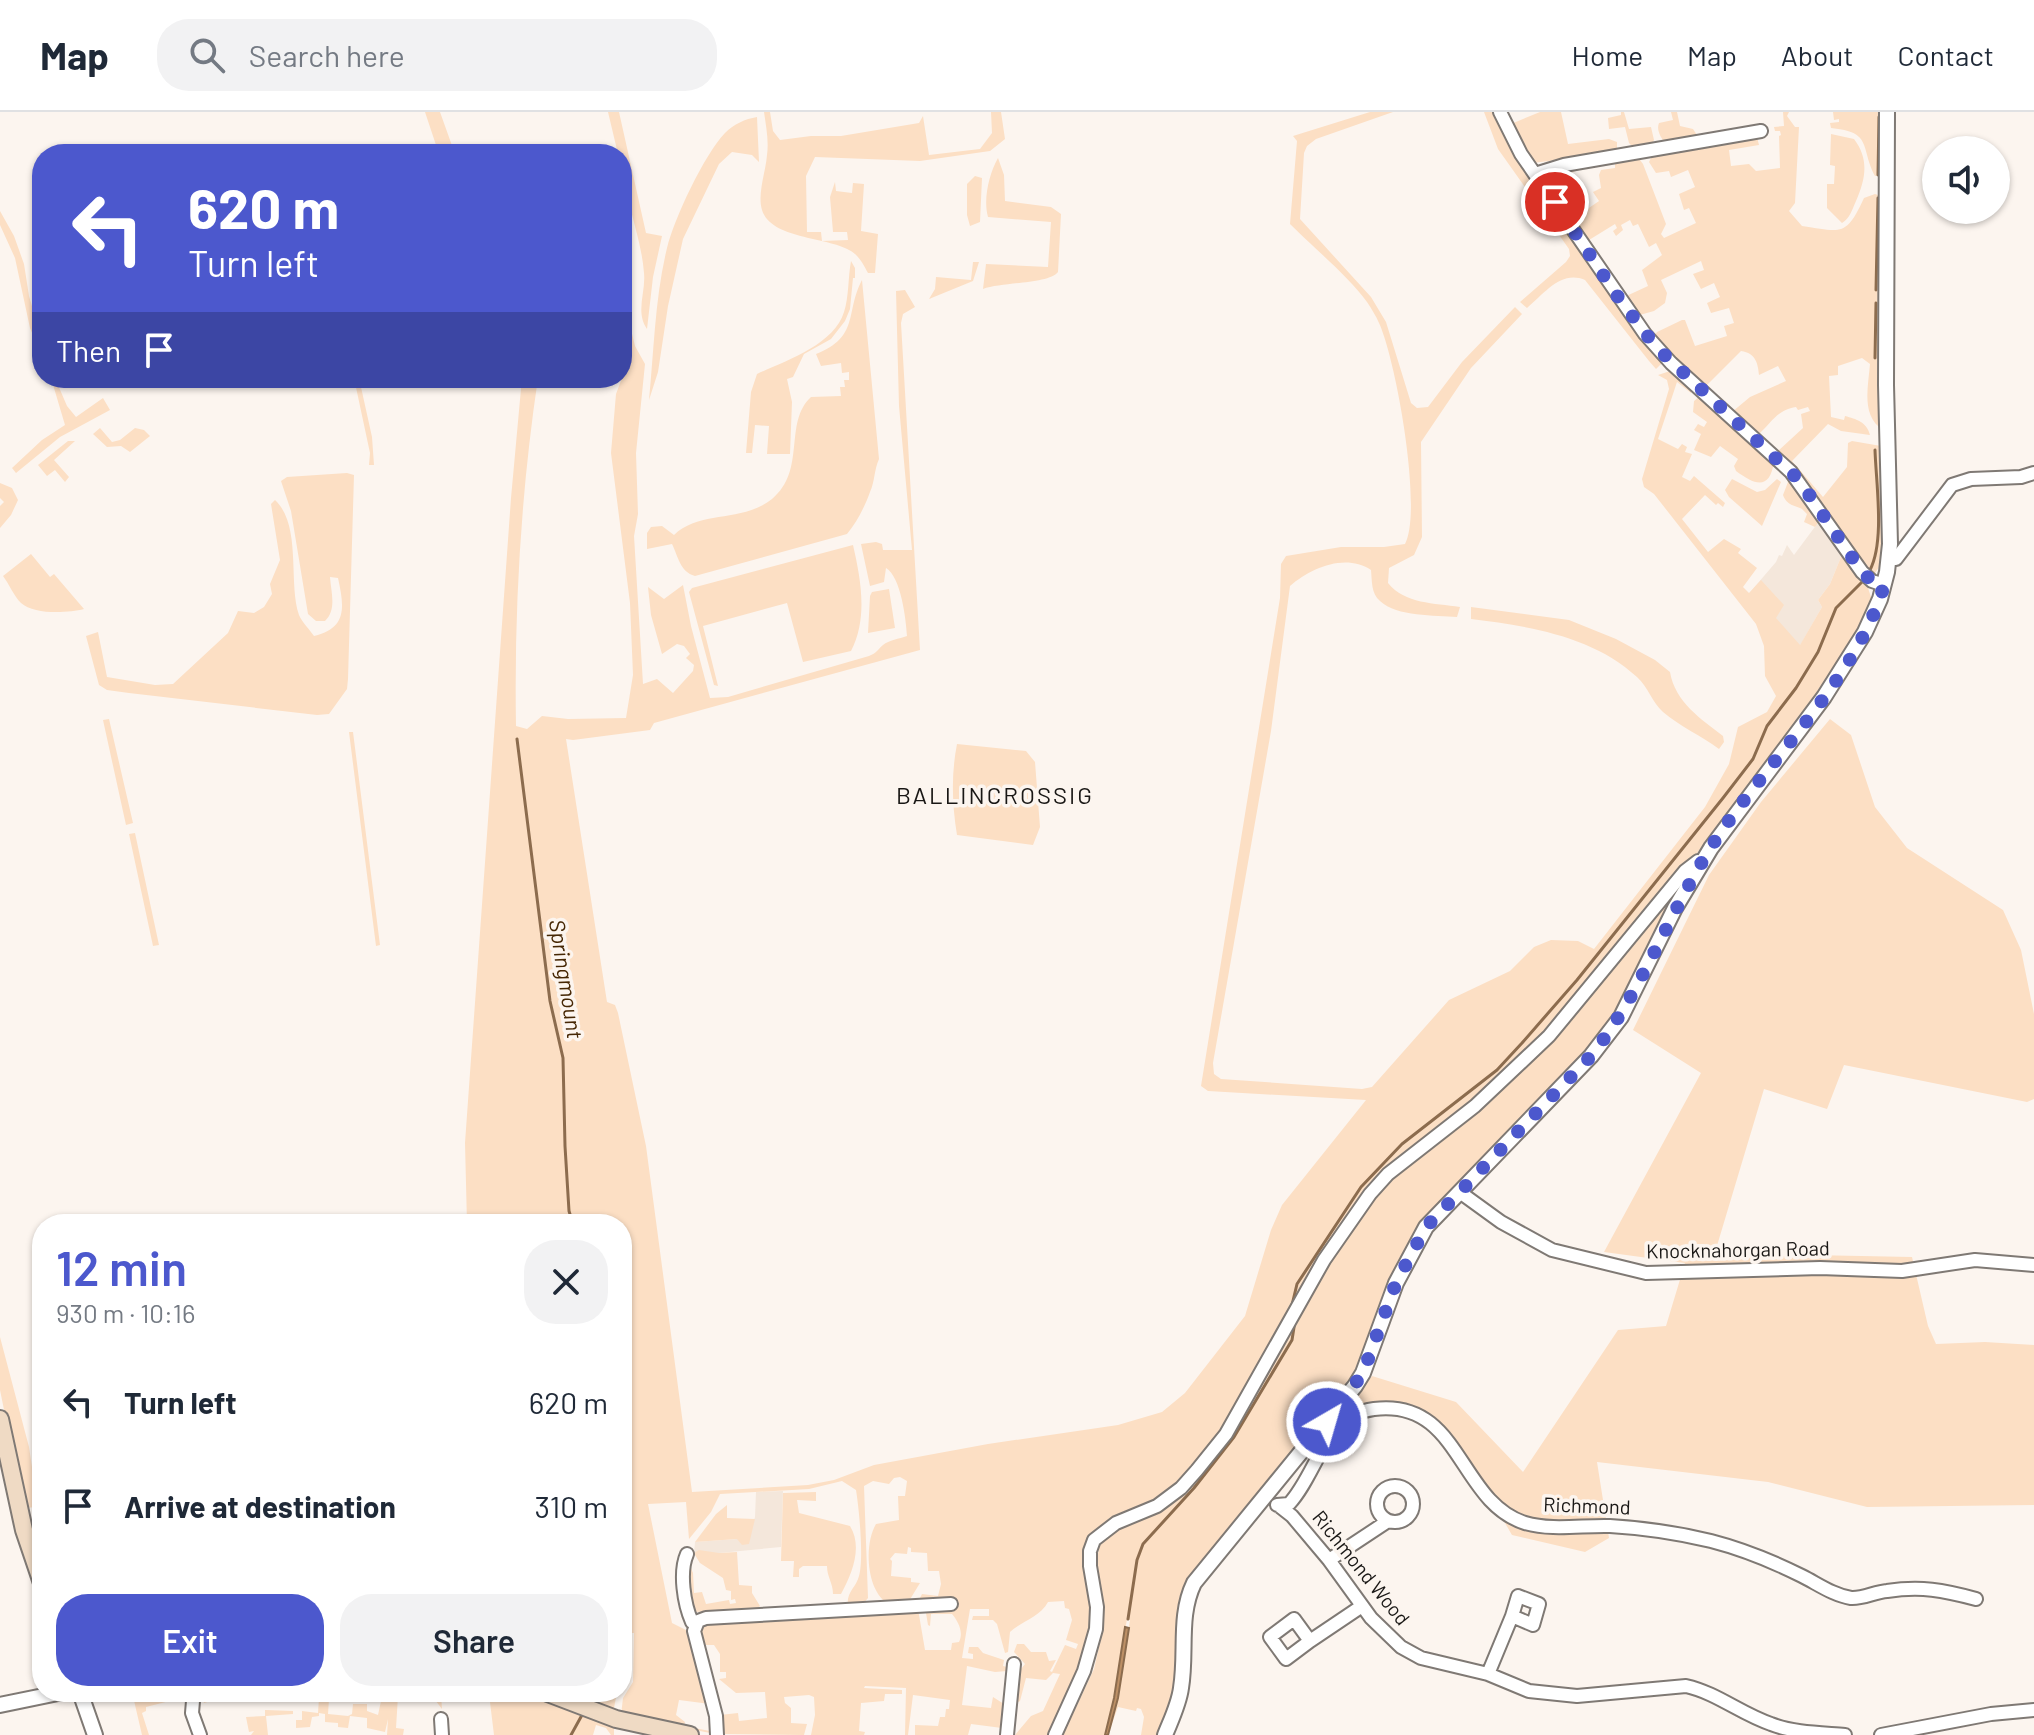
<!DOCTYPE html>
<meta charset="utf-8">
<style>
:root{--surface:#fff;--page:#f2f2f3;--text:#1f2937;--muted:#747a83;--line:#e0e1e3;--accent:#4c58cd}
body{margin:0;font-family:Barlow,sans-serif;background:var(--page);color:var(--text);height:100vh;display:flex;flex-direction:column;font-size:30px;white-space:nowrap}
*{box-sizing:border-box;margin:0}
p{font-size:26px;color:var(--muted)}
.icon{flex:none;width:44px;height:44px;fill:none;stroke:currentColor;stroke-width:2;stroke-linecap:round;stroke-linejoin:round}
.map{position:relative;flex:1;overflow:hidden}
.sheet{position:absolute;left:32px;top:1102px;width:600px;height:488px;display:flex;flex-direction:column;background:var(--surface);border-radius:32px;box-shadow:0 2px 6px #0004}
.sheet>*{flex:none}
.top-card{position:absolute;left:32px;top:32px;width:600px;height:244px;border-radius:32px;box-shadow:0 2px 6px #0004;background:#4c58cd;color:#fff;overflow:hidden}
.controls{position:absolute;left:1922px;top:24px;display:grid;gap:16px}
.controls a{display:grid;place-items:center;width:88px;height:88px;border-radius:50%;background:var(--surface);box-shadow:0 2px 6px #0004;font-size:40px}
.pin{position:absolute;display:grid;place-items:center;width:68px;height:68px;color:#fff;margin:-34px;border:4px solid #fff;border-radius:50%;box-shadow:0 2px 8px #0007}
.me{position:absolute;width:88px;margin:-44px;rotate:38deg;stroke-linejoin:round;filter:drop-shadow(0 0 6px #0008)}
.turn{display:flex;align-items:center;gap:28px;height:168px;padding:0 24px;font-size:36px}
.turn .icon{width:104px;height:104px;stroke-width:2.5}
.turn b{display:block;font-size:56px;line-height:68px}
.then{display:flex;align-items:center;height:76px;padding:0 24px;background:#0003;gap:16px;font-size:30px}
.round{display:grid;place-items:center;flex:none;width:84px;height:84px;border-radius:32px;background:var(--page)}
.summary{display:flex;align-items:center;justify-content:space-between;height:136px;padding:0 24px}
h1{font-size:48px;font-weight:600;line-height:60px;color:var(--accent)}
.button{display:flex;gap:16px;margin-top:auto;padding:16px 24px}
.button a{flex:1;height:92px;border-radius:32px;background:var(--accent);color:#fff;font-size:32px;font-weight:600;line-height:92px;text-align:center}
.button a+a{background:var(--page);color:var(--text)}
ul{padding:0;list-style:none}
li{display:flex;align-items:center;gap:24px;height:104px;padding:0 24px}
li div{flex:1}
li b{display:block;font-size:30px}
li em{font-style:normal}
header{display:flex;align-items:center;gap:48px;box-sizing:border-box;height:112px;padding:0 40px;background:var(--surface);border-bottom:2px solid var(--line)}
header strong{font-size:38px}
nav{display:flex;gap:44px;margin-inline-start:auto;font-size:28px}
.search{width:560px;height:72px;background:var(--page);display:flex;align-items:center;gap:20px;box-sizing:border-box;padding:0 28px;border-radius:32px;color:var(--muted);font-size:30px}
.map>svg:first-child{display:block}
.built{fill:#f4e7db}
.green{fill:#fcdfc4}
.water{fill:#bd9066;stroke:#8c6c4e;stroke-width:2}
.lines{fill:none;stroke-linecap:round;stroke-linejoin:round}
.stream{stroke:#8c6c4e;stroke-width:3}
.minor-casing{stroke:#7f7974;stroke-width:16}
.tertiary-casing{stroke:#7f7974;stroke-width:18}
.secondary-casing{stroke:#7f7974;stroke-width:20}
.minor{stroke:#fff;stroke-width:12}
.tertiary{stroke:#fff;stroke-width:14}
.secondary{stroke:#efdac4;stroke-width:16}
.route{stroke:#4c58cd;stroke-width:14;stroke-dasharray:0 25.2}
.labels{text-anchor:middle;stroke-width:7;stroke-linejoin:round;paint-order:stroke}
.street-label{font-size:20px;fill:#191715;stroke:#fcf5ef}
.water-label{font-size:22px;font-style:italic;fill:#462704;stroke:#fcf5ef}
.quarter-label{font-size:24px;letter-spacing:2px;fill:#191715;stroke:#fcf5ef}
</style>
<header>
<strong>Map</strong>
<div class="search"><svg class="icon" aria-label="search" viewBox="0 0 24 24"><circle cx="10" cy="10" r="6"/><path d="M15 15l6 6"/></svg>Search here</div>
<nav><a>Home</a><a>Map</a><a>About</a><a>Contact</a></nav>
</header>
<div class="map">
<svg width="2034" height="1623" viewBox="0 0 2034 1623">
<rect width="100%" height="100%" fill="#fcf5ef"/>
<path class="built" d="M1817,412L1829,420L1843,440L1830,472L1818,488L1822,495L1793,546L1752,478L1776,450L1779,443L1782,444L1787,433L1794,443Z
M783,1379L781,1435L719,1441L700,1451L694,1441L695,1430L737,1427L750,1423L755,1405L756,1380Z"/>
<path class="green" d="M425,0H440L455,42H439Z
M608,0H619L646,121L662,124L653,165L647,217C635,200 646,180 644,161C641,121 622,83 622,42H618Z
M764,0H770L773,19L780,28L811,24H841L919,11L923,4L929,43L980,37L992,21L991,0H1001L1005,27L990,39L920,49L815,45L806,64L807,120H821L822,129L848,128L847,120H833L830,85L835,70L836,79L852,81L853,71L864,72L861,119L878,122L875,161H868C863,152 859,143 849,138C827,125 771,127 762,98C757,82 766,59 767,43C769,29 766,14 764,0Z
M1370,0H1393L1316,27L1307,34L1304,41L1300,107L1371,185L1386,210L1411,291L1417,296L1428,295L1462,250L1515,195L1522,202L1471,256L1421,330L1422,425L1414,443L1389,456L1388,471C1405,492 1434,491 1460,495L1457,505C1435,503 1397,505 1380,489C1371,482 1372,468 1371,458C1345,441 1311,456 1290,474L1271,619L1213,951L1214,962L1221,967L1362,977L1372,975L1449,888L1510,859L1534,835L1551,828L1578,829L1594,837L1705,695L1729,652L1738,615L1767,600L1776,584L1765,564L1764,534L1756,512L1654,382L1644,375L1642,367L1669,277L1667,268L1658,263L1673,258L1691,277V281L1677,270L1658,327L1678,337L1682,332L1687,335L1685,340L1692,342L1682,365L1690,369L1694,364L1725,391L1723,395L1718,391L1716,393L1705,383L1682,407L1708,440L1724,427L1741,437L1738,441L1757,456L1743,475L1749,481L1761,468L1784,493L1776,506L1800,533L1822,495L1818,488L1830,472L1843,440L1868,476L1873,491L1829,573L1736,693L1581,884L1502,965L1386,1059L1222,1318L1190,1359L1166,1382L1113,1408L1096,1419L1087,1430L1084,1445L1091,1499V1516L1079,1557L1049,1623H1015L1031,1604L1043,1599L1060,1562L1053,1561L1046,1568L1026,1566L1020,1589L1015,1592L1018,1561L1025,1552L1014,1540L1017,1532H1024L1031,1540H1046L1049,1549L1056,1548L1050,1559L1052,1560L1065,1533L1076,1537L1078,1532L1066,1528L1072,1508L1069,1497L1065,1496L1064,1489L1048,1490C1040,1505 1022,1509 1010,1520L1008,1540L1005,1541L997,1512L993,1508H972L973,1504H989V1497H970L962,1546L973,1547V1542L968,1541L969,1535H978L983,1541L1004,1548L1003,1554L1007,1555V1559L995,1560L967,1554L962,1593L991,1596L993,1585L1004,1592L1002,1616L971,1612L968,1623H915V1613L938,1614L940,1605H945L946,1597H949L950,1588L913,1583L908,1623H905L906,1576L865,1574L864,1576L902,1578V1582H885L884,1589L861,1591L859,1619L865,1620L864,1623H811L815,1603L814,1585L809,1583L784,1585L785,1591L791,1596V1611L807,1612L804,1623L725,1622L720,1603L738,1601L739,1609L767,1606L765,1580L736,1581L719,1567L726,1566V1560H720V1542L714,1533H702L699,1520L702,1512L918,1497L925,1538H951L952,1531L959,1530C964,1520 958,1509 952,1502H931L930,1514L928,1513L926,1501L928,1498L957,1496L956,1489L925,1490L920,1486L922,1482L938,1484L941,1472L939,1459H928L927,1441L911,1440V1436L908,1435L907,1442L895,1441L890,1447L892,1449L891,1464L911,1466V1470L920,1471L909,1489L887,1491C866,1477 864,1432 876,1412L899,1408L898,1384H905L907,1369L900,1365L894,1366L889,1372L873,1369L864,1374L868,1486L863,1492L848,1494C846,1480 856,1476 859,1464C864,1447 859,1396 856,1378L842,1369L809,1377L720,1382L711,1400L689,1427L686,1390L648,1392L672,1511L688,1519L692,1524L710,1592L679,1588L676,1603L685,1610L684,1614L710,1619V1621L621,1603L623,1586L633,1570L634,1521H622V1112H467L465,1031L511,386L522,266H538C521,380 514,498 516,614L527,617L542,604L568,607L626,606L633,563L630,491L611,341L616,282L622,266V206L628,205L635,234L645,252L636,341L638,402L634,424L643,572L657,567L673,581L693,559L694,553L686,546L690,542L684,534L677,532L662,542L651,503L648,475L664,487L683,473L691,514L710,586L728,585L869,544C877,541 877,538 883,533C889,528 899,527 907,524C906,507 901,465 886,456L884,470L870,474L861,432L876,430L882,432L883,438H912L899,294L896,179L905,178L915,195L903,202L901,211L920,538L654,611L650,618L573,628L566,627L607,890L615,893L618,901L646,1034L692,1380L808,1373L834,1368L874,1353L988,1332L1118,1313L1162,1300L1185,1281L1245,1204L1271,1118L1282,1093L1366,988L1208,979L1201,974L1280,486L1281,452L1286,444L1341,435H1384L1405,432C1423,398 1396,248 1379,211C1376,204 1371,196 1367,190C1350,166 1312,134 1290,112L1297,29L1293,24Z
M1484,0H1496L1502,20L1514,40L1627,206L1663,250L1656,257L1649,249L1585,168C1561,158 1545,181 1527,196L1520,190L1566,150L1570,144L1569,137L1498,37Z
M1540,0H1561L1568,32L1609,27L1617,30V41L1532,51L1511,12Z
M1621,0H1624L1629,17L1651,15L1654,28L1651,34L1635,37L1629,31L1625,15L1609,17L1608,6L1621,3Z
M1671,0H1677L1680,14L1693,17L1699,26L1666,32C1661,26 1656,18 1659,11L1673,8Z
M1783,0H1789L1787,4L1795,15H1799L1795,91L1789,99L1802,114C1842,120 1846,125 1864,86L1875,82L1884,85L1880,184L1883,318C1861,304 1868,276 1870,252L1862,246L1838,254V263L1829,264L1831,305L1844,308L1845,304C1856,307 1867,310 1870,323L1841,319L1828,312L1792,349L1823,385L1847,355L1848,331L1852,329L1881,334L1884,340V436L1882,451L1875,461L1865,455L1813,378L1777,340L1803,316L1801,302L1810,299L1808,295L1798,298L1796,295C1777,298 1772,310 1759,322L1732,300L1750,285L1786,269L1778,254L1759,263C1758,252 1756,241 1741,239L1705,275L1653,226L1657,220L1682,208H1685L1695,234L1727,224L1724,214L1734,211L1729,196L1711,201L1707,191L1720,185L1714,171L1701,177L1693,162L1704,158L1701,149L1661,168L1667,181L1665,191L1654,199L1636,204L1622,186L1648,174L1642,158L1662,143L1656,131L1649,135L1638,112L1633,114L1630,108L1621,113L1623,118L1616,124L1613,119L1617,116L1615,112L1589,128L1595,137L1589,135L1553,80L1557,72L1560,73L1572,90L1577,88L1584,99L1586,98L1599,89L1593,80L1601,76L1599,63L1601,58L1615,56V49L1579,55V58L1553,67L1545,63L1563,56L1637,44L1643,52L1666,112L1661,122L1664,126L1696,111L1689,96L1684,98L1679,82L1695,75L1688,58L1671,65L1669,59L1656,61L1649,50L1653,42L1757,25L1759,33L1729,38L1731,54L1749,52L1756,59L1780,56L1779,24L1781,23L1780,19H1775L1774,15L1784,14Z
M1833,0H1882V63L1875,64C1860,35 1873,20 1831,16L1830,11L1839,10V7L1834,8Z
M757,5L759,50L752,43L732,40L719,52L683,127L668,194L658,260L649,288C654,238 655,185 667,136C674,107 704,43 725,21C734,12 745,7 757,5Z
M1831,22L1854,27C1870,48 1865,68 1856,89C1852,98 1850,106 1842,111L1827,96V72H1834L1835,54L1830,53Z
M998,46L1004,63L1005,89L1051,95L1061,102L1058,160C1049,172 1002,170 983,177L986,152L1048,155L1051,110L988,105C983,87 989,62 998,46Z
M975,64L982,66L980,110L970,114L967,103V72Z
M0,99L14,124L24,152L29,184L42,228V245L30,216L15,146L0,113Z
M851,149L855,156V166H853L850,197L845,209L831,227L804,242L793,265L787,267L792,290L790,342H767L769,314L755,313L752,341H746L751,280L757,262C785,249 834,233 844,200C849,185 848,165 851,149Z
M973,150H979L973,169L929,187L935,177L936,165L971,168Z
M862,168L879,347C874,358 875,369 870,380C865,394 857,410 847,422L695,464C680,460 678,444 672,432L647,437V421L651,415L662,414L674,423C700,398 742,411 772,387C807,358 783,311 811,285L841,284L840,275H845L844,268H849V260L842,261L841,251L821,254L816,242C860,225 845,200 862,168Z
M51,266H55L67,294L76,305L103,286L110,298L60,325L16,361L12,356L42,328L65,313Z
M354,266H359L372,325L374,353H369L370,341Z
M1700,284L1774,349C1770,379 1755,373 1736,359L1734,354L1738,347L1720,334L1711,345L1694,338L1701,322L1694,318L1698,312L1704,315L1707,310L1693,300L1694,289Z
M100,316L112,330L120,328L135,316L144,318L150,324L130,340L121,334L107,335L93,322Z
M68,329H75L54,348L69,365L65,370L55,358L47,364L38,353Z
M347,361L354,363L348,567L347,577L329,602L317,603L129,581L107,578L99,573L86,524L98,520L107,565L155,573L173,572L228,521L238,499L254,501L264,495L272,482L270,472L280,448L271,392L275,388C302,413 288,471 299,503C302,510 310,518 314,524C348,516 344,494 338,466L330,465C331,480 337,498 325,509H316L308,502L291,399L281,369L287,365Z
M1732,367L1757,380L1765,378L1777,367L1781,370L1762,414L1729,385L1725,378Z
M1788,370H1792L1821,407L1815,415L1804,410L1807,402L1802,397C1795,393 1787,394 1783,383Z
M0,371L12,376L18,388L11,403L0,416V394L4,390L0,386Z
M853,433C861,468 868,506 851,539L803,550L787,491L703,514L718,574L714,573L689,480L692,476Z
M31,442L50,465L54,462L84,497C68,501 34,503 21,491C14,484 9,472 3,464Z
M889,477L895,516L868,521L870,484L872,480Z
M1471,495L1569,508L1616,527L1655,548L1670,560C1675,590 1701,607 1723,624L1724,630L1719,637C1702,624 1679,614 1663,600C1652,590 1648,575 1637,565C1593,524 1528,514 1471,507Z
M109,607L133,711L126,713L103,608Z
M1830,607L1851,623L1875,695L1907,736L2003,798L2021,838L2034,902V987L2027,990L1844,953L1827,997L1764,977L1713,1147L1810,1143L1912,1145L1928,1214L1936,1232L1985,1230L2034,1233V1393L1867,1395L1768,1370L1597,1350L1609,1426L1585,1440L1512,1423L1491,1387L1443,1317L1382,1291L1342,1301L1372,1264L1456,1290L1523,1360L1618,1218L1666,1214L1685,1151L1604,1140L1701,961L1633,918L1709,763L1761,690Z
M349,620H353L380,833L376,834Z
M957,632L1026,639L1035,650L1040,715L1033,733L957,723C952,692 951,663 957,632Z
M135,721L159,833L153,834L129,722Z
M1687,764L1606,920L1423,1114L1359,1260L1202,1452L1177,1577L1159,1623H1141L1144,1605L1141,1597L1137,1596L1136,1599L1118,1595L1108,1623L1118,1586L1130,1508L1127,1507L1114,1586L1105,1623H1063L1094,1557L1099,1535L1104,1497L1097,1449L1099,1435L1104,1427L1119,1416L1159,1399L1200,1363L1230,1325L1330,1150L1374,1085L1392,1066L1479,996Z
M0,1225L29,1335L38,1395L24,1396L0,1278Z
M816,1380V1389L797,1388L799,1401L850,1414C863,1435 852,1462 841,1482H833C833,1471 827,1465 827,1454H803L799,1457V1465H793L794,1449H781L783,1381Z
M727,1393V1406L755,1407L749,1432L742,1433L737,1427L695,1430L716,1402Z
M699,1438L719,1441L737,1440L739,1473L752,1474V1481L760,1494L756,1498L693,1500L689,1497L688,1449L693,1461L694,1481L702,1480L706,1492L729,1488L730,1492L736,1491L735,1487L731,1488V1479L726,1478L723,1466L700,1451L694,1441Z
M132,1580H234V1582L220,1584V1586L204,1591L201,1581L146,1595V1599L142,1601L149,1623H142Z
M406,1580L529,1581L614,1612V1623H611L606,1616L596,1613L593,1623H494L489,1582L441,1581L442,1597L432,1584Z
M564,1580H617L614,1596L611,1598Z
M392,1582L398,1584L396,1616L404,1617L403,1623H387L388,1607L385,1620L367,1616V1606L350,1604L348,1616L338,1615V1611L325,1610V1602L319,1601V1604L312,1605L310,1615L296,1616V1608H302V1599L318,1601L319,1586L329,1587L328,1602L348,1604L352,1602L353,1592H367V1599L378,1603L381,1589L391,1590Z
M265,1598L293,1599V1602L266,1604L268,1623H251L254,1619L249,1620L246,1605L265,1604Z"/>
<path class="water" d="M1125,1515L1129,1516L1118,1586L1108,1623H1105L1114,1586Z"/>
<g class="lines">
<path class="stream" d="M1878,63L1879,5
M1876,178L1878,86
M1875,246L1876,191
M1870,458C1885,429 1876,371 1875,338
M517,627L550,889L563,946L565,1034L569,1099L573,1112
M1292,1193L1297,1172L1361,1075L1402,1032L1497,958L1522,931L1577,868L1723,686L1753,647L1767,614L1796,576L1818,540L1836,496L1862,470
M1128,1507L1137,1448L1143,1432L1194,1376L1234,1325L1292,1228L1295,1209
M571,1623L582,1603"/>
<g class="minor-casing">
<path id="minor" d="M1500,0L1521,42L1645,222L1671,251L1791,360L1862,460L1872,469L1884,473
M1535,62L1564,53L1761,19
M1889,447H1896L1952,373L1971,367L2021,365L2034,361
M1461,1081L1501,1110L1552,1138L1646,1161L1820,1156L1902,1159L1975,1148L2034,1153
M1377 1392a18 18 0 1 1 36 0a18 18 0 1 1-36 0Z
M1277,1393L1289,1392C1318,1361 1324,1303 1374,1297C1461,1286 1458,1390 1525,1411C1552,1419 1583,1413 1610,1414C1644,1416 1678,1421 1711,1429C1742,1437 1774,1450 1802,1464C1818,1472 1833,1483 1851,1486C1862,1487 1875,1480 1887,1479C1921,1474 1943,1478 1976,1487
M1278,1393L1292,1404L1329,1448L1371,1506L1401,1535L1421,1546L1488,1562L1529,1579L1577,1584L1686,1574C1717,1581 1741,1602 1771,1612C1794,1621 1820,1621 1845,1623
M687,1442C679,1460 684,1492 692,1510L695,1512
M1329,1448L1388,1409
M1518,1484L1539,1492L1533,1513L1512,1504Z
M1294,1507L1310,1529L1286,1547L1270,1525Z
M1310,1529L1362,1494
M1488,1562L1512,1504
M193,1589L192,1601L200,1623
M441,1607L442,1623
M717,1623L716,1604L694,1519L698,1509L706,1506L951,1492
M1007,1623L1014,1552
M1055,1623L1084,1559L1096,1517L1097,1495L1090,1454V1439L1094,1428L1116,1411L1157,1394L1181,1376L1197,1358L1226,1322L1324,1148L1370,1082L1388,1062L1475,994L1549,924L1685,759L1698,749L1702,750
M1881,1623L1991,1602L2034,1598"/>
</g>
<g class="tertiary-casing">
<path id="tertiary" d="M80,1580L95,1623
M0,1593L63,1580
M1165,1623C1171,1608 1179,1592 1181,1576C1187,1540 1178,1504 1194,1471L1355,1274L1363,1261L1396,1171L1426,1115L1591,944L1621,905L1675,796L1711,736L1824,585L1865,520L1880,487L1887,460L1890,432L1886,273L1887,0"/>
</g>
<g class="secondary-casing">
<path id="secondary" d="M0,1307L24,1418L42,1471
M545,1580L616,1607L690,1623"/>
</g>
<use href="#minor" class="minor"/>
<use href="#tertiary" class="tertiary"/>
<use href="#secondary" class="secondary"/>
</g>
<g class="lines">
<path class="route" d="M1327,1310L1363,1261L1396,1171L1426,1115L1591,944C1642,880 1669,801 1713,732C1765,651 1858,566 1884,473L1872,469L1862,460L1799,368L1656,235L1615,181L1555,90"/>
</g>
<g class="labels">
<g class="street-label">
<text transform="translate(1738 1138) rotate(-1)" y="7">Knocknahorgan Road</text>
<text transform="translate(1587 1394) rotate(2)" y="7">Richmond</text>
<text transform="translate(1361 1456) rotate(51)" y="7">Richmond Wood</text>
</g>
<g class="water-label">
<text transform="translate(566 867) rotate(81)" y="8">Springmount</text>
</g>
<g class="quarter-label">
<text x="995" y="692">BALLINCROSSIG</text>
</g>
</g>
</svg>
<div class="controls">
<a><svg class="icon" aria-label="sound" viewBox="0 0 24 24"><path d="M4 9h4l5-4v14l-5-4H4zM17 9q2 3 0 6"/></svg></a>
</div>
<div class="pin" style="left:1555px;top:90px;background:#d93025"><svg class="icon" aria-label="arrive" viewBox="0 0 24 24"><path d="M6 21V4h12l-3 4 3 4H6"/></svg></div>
<svg class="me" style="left:1327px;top:1310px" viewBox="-20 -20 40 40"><circle r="17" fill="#4c58cd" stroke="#fff" stroke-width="3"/><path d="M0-11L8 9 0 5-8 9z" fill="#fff"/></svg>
<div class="top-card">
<div class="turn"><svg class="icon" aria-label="left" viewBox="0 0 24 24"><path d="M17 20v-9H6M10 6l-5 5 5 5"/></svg><div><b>620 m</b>Turn left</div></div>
<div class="then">Then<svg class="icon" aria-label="arrive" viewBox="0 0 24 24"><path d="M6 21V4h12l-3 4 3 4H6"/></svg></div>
</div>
<section class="sheet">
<div class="summary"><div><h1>12 min</h1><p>930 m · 10:16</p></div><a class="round"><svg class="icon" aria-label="close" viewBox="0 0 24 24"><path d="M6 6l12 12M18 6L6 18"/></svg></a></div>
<ul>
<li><svg class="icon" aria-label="left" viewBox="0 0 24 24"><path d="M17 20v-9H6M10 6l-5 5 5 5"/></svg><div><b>Turn left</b></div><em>620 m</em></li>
<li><svg class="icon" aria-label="arrive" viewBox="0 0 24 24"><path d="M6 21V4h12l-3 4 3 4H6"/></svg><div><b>Arrive at destination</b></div><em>310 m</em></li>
</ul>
<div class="button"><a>Exit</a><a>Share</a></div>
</section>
</div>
